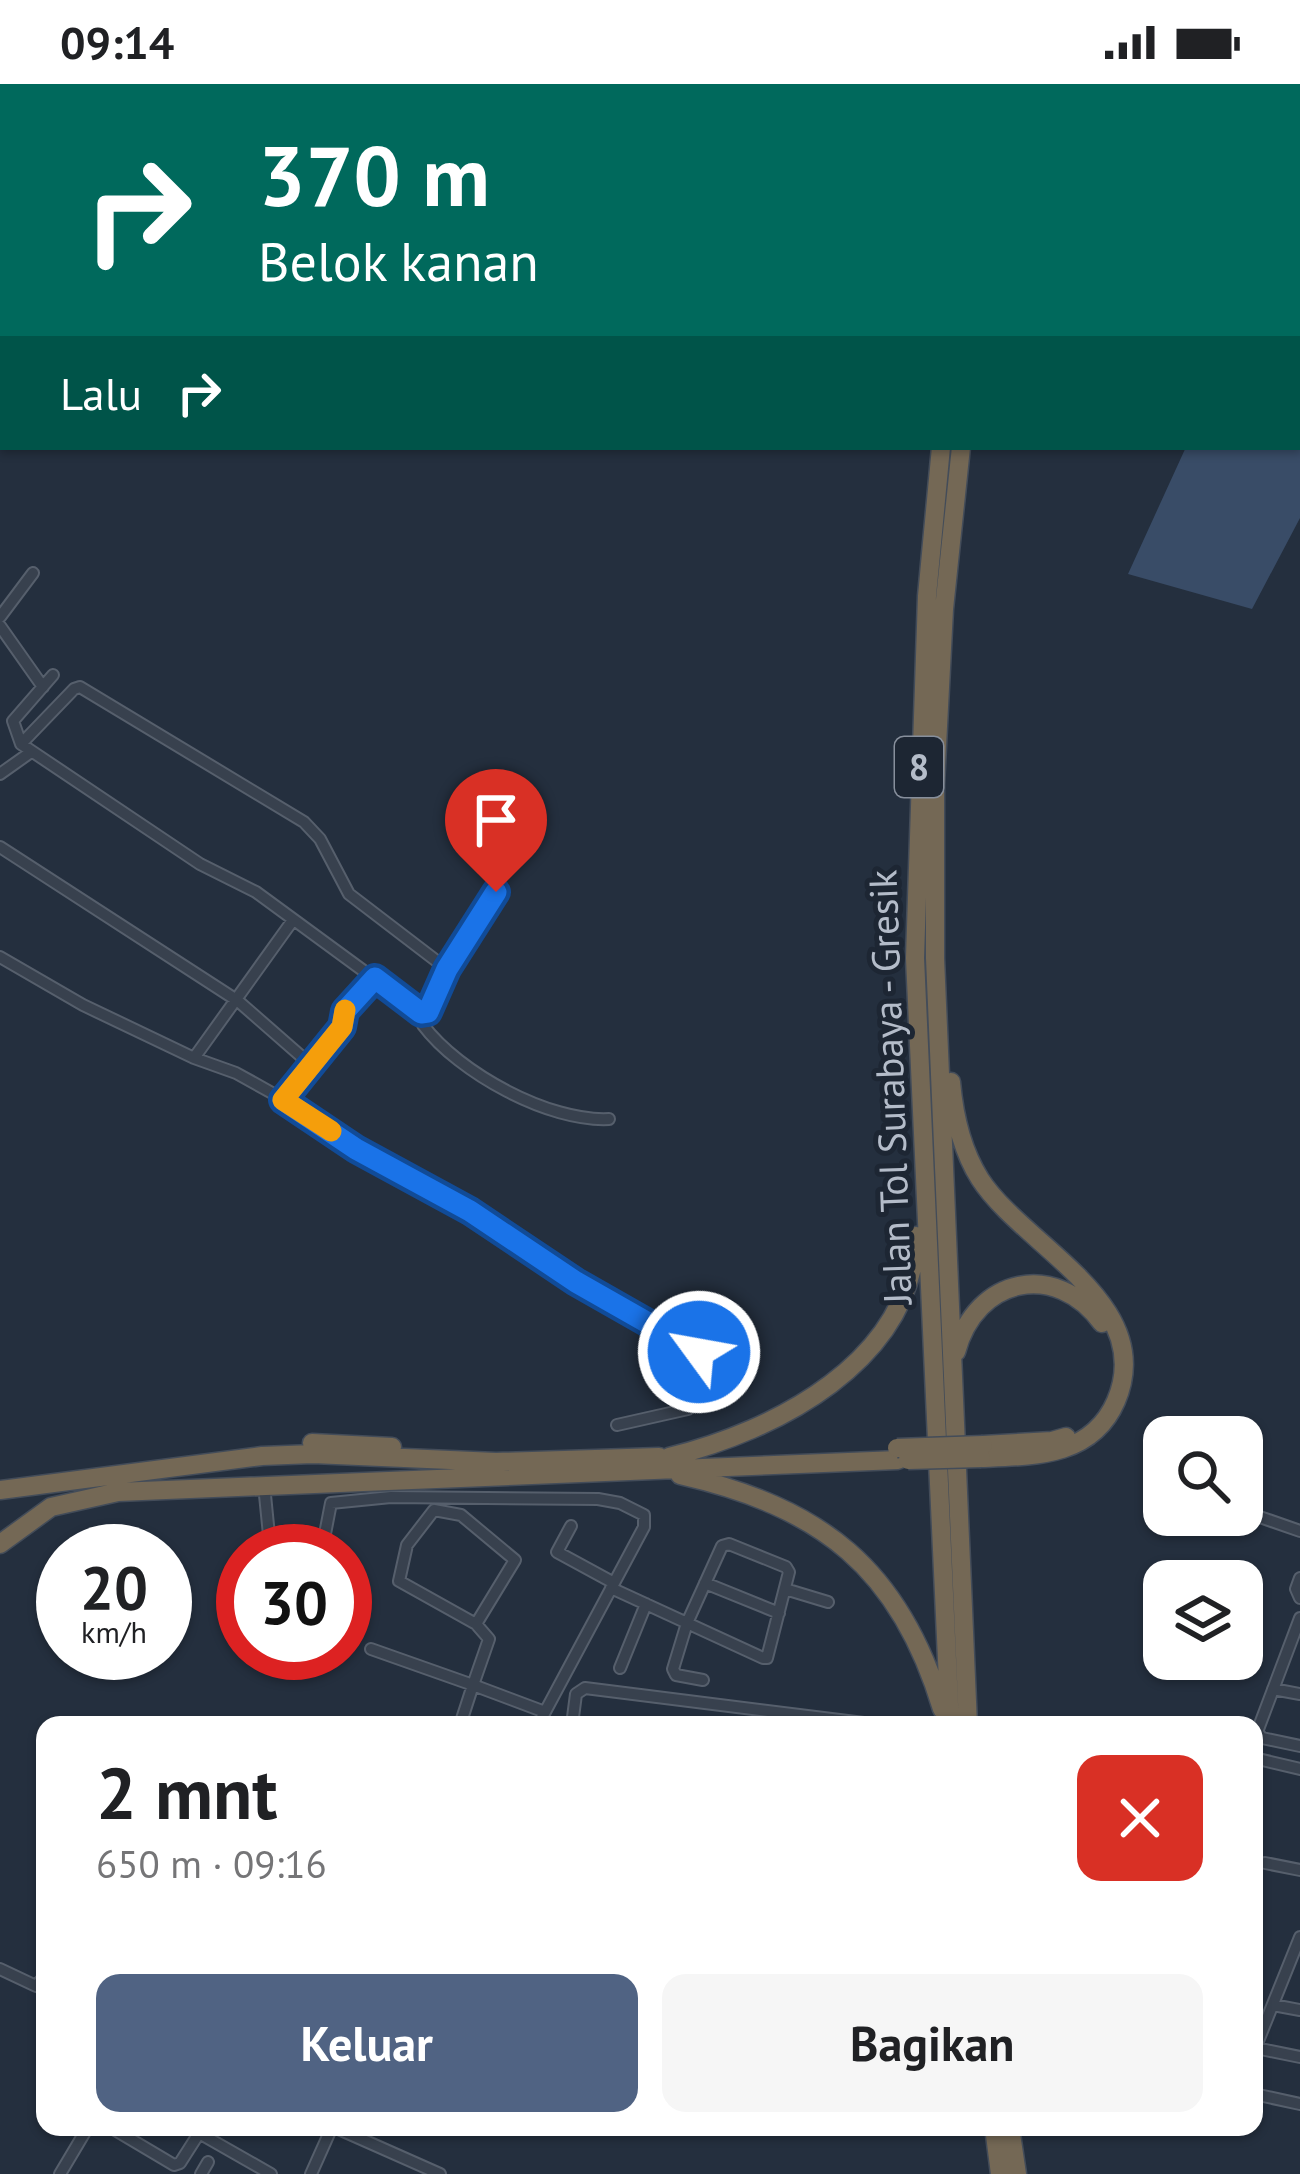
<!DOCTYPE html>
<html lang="id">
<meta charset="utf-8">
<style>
:root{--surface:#fff;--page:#f6f6f6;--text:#202124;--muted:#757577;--accent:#506383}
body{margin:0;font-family:"PT Sans",sans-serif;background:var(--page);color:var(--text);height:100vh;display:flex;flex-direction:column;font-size:45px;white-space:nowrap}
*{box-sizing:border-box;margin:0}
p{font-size:39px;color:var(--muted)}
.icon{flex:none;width:66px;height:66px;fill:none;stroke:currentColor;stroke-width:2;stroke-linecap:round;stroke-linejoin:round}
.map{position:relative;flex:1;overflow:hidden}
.drawer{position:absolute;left:36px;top:1632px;width:1227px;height:420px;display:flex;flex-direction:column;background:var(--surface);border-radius:24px;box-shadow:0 3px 9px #0004}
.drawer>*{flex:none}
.hud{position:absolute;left:0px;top:0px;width:1302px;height:366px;box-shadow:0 3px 9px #0004;background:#00695c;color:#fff;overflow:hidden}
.fabs{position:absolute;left:1143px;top:1332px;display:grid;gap:24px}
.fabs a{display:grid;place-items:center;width:120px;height:120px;border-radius:24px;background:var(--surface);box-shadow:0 3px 9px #0004;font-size:60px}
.speed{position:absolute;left:36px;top:1440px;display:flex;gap:24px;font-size:60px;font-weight:700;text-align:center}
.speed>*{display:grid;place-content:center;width:156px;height:156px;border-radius:50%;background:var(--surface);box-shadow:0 3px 9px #0004;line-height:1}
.speed small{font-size:30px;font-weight:400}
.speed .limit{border:18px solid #d22;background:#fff;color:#111}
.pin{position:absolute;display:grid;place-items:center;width:102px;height:102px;color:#fff;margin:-123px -51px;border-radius:50% 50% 50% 0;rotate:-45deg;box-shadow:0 0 12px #0007}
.pin .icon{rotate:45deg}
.me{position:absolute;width:132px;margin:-66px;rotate:302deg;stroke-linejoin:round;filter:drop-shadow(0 0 9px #0008)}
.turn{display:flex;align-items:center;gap:42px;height:252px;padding:0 60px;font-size:54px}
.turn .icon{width:156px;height:156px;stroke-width:2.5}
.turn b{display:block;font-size:84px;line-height:102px}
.then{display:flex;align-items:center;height:114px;padding:0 60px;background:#0003;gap:24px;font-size:45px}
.round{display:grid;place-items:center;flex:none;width:126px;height:126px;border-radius:24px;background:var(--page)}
.overview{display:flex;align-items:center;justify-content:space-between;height:204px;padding:0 60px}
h1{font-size:72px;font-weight:600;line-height:90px}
.button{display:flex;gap:24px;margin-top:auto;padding:24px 60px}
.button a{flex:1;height:138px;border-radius:24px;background:var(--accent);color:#fff;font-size:48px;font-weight:600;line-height:138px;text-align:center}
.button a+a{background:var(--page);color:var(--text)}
.status{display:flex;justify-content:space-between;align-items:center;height:84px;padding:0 60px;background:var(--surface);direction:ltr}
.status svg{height:33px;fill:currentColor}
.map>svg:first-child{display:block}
.water{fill:#394c67}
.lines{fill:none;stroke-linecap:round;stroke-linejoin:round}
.street-casing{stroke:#565f6c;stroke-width:14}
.secondary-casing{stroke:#565f6c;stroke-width:18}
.highway-casing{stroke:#434c59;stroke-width:21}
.street{stroke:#38414e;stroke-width:10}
.secondary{stroke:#465061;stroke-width:15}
.highway{stroke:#746855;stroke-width:18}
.highway-bridge-casing{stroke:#434c59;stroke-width:21;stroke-linecap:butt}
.highway-bridge{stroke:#746855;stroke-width:18}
.route-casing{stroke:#114b97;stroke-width:30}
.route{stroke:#1a73e8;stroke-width:21}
.slow{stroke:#f59e0b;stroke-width:21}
.labels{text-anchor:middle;stroke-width:10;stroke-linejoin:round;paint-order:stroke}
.shield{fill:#1d2633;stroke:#878f9c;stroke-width:3}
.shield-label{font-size:36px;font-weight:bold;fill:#b4bcc9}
.street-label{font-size:39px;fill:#b4bcc9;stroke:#1d2633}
</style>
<div class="status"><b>09:14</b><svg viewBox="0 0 49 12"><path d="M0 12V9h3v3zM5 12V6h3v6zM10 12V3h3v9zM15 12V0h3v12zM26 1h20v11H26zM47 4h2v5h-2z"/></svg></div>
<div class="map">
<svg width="1300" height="2090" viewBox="0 0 1300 2090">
<rect width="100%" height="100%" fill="#242f3e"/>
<path class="water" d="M1300,145V434L1252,525L1128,490L1186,363H1299Z"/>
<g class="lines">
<g class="street-casing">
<path id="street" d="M139,0L145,3
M231,0L237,3
M259,0L263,3
M424,0L438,3
M31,3L32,0
M74,3L76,0
M121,3L122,0
M173,3L174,0
M331,3L333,0
M373,3L374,0
M459,3L460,0
M577,3L578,0
M649,3L651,0
M821,3L822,0
M0,6L3,7
M0,64L3,58
M0,111L3,112
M0,157L3,158
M0,180L3,174
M0,200L3,201
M0,244L3,245
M0,270L3,264
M0,533L33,489
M0,542L43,603
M53,591L13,637L21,660L200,780L256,808L421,929L428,928L447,885L495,808
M21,660L74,605L80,603L304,738L320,755L349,810L447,885
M0,690L31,668
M0,763L238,917L310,980
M293,836L194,974L236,989L272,1009L356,1065L470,1128L576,1198L649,1237L712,1278L706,1301L688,1325L617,1341
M0,873L83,921L194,974
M424,931L423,941C459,989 549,1038 609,1035
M283,1016L342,943L345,927L375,894
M264,1401L269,1451L274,1458L324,1455L331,1419L391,1413L598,1415L620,1419L644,1431V1443L538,1641
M1257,1432L1300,1447
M571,1442L557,1468L614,1499
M1300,1494L1296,1505L1300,1514
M705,1499L779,1529
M611,1504L763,1574H767L789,1488L786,1483L729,1460L722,1462L687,1539L673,1585L676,1591L703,1596
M785,1505L828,1518
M1300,1534L1257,1648L1262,1654L1300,1662
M476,1540L399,1497L407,1461L434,1426L461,1431L515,1476L476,1540L489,1555L473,1601L545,1628
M371,1565L473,1601L460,1641
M620,1584L646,1520
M1273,1605L1300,1610
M572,1641L576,1610L585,1604L880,1641
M1254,1674L1300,1685
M1265,1779L1300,1786
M0,1885L36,1902L45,1892
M1273,1921L1300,1926
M1256,1964L1300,1973
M1254,1967L1300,1853
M1254,2010L1300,2020
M110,2043L174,2081L180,2079L203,2043
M334,2043L440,2090
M199,2049L271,2090
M60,2090L88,2043
M201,2090L208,2078
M311,2090L332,2043"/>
</g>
<g class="secondary-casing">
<path id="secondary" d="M1299,89L1300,88
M0,330L3,329"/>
</g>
<g class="highway-casing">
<path id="highway" d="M992,3L993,0
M1010,3L1011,0
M941,363L927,512L915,874L950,1641
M961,363L944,525L935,701V874L968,1641
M951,998C954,1032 961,1065 980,1095C1023,1162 1158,1219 1116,1317C1092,1373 1034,1372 981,1374
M956,1268C976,1193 1056,1176 1102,1239
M312,1359L392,1363
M983,1361L1052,1357L1066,1353
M669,1373C775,1347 912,1278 916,1152
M680,1391C821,1423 900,1484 942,1625
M0,1406L262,1372L313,1370L496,1378L659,1373
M0,1460L51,1423L118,1408L898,1376
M994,2043L1000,2090
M1010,2043L1017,2090"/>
</g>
<use href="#street" class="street"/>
<use href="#secondary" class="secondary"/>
<use href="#highway" class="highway"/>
<g class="highway-bridge-casing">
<path id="highway-bridge" d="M897,1364L983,1361
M908,1376L981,1374"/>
</g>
<use href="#highway-bridge" class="highway-bridge"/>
</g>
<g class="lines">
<g class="route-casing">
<path id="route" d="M496,808L447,885L428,928L421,929L375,894L345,927L342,943L283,1016L356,1065L470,1127L576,1198L699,1268"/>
</g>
<use href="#route" class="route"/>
<path class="slow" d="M331,1047L283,1016L342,943L345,926"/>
</g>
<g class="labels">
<rect class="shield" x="895" y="653" width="48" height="60" rx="9"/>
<g class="shield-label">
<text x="919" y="696">8</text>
</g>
<g class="street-label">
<text transform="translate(890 1003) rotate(-92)" y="14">Jalan Tol Surabaya - Gresik</text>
</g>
</g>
</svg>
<div class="fabs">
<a><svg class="icon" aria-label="search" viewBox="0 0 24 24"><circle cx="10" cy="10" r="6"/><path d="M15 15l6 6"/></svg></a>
<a><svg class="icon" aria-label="layers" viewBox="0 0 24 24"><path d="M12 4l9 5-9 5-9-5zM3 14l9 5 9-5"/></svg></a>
</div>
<div class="speed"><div>20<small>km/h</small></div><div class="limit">30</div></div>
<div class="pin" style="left:496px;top:808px;background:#d93025"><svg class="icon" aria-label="arrive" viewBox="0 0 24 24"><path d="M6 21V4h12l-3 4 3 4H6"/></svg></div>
<svg class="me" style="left:699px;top:1268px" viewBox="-20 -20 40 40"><circle r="17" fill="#1a73e8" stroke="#fff" stroke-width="3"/><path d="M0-11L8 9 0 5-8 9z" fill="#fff"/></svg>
<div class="hud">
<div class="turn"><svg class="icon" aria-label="right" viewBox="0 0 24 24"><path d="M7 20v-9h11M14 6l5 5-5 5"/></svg><div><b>370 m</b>Belok kanan</div></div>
<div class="then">Lalu<svg class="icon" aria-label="right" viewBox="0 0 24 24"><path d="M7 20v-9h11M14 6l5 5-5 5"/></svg></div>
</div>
<section class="drawer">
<div class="overview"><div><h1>2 mnt</h1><p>650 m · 09:16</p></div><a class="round" style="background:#d93025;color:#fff"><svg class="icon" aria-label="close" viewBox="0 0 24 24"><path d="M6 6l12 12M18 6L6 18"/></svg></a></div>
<div class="button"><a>Keluar</a><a>Bagikan</a></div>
</section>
</div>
